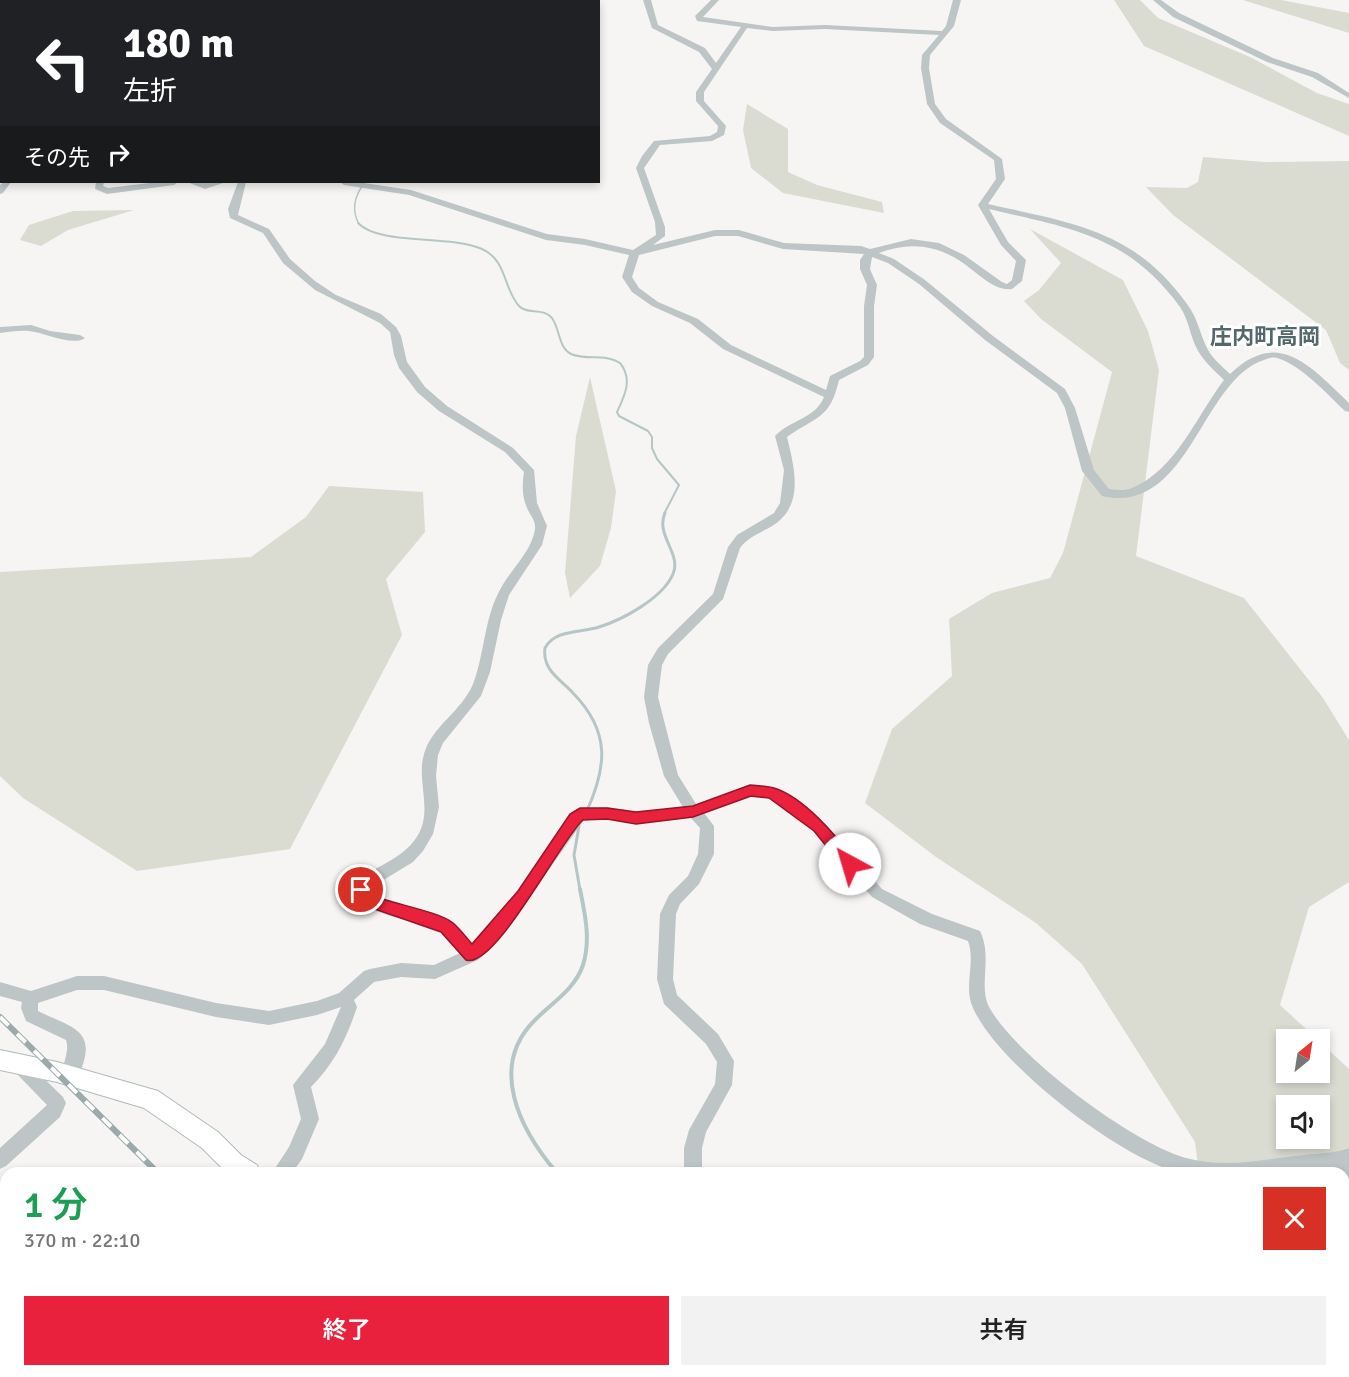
<!DOCTYPE html>
<html lang="ja">
<meta charset="utf-8">
<style>
:root{--surface:#fff;--page:#f2f2f2;--text:#222;--muted:#767676;--accent:#e9213d}
body{margin:0;font-family:Signika,"Noto Sans JP",sans-serif;background:var(--page);color:var(--text);height:100vh;display:flex;flex-direction:column;font-size:22px;white-space:nowrap}
*{box-sizing:border-box;margin:0}
p{font-size:20px;color:var(--muted)}
.icon{flex:none;width:33px;height:33px;fill:none;stroke:currentColor;stroke-width:2;stroke-linecap:round;stroke-linejoin:round}
.map{position:relative;flex:1;overflow:hidden}
.sheet{position:absolute;left:0px;top:1167px;width:1350px;height:210px;display:flex;flex-direction:column;background:var(--surface);border-radius:18px 18px 0 0;box-shadow:0 3px 9px #0003}
.sheet>*{flex:none}
.hud{position:absolute;left:0px;top:0px;width:600px;height:183px;box-shadow:0 3px 9px #0003;background:#202124;color:#fff;overflow:hidden}
.needle{width:39px;rotate:30deg}
.tools{position:absolute;left:1276px;top:1029px;display:grid;gap:12px}
.tools a{display:grid;place-items:center;width:54px;height:54px;border-radius:0px;background:var(--surface);box-shadow:0 3px 9px #0003;font-size:30px}
.pin{position:absolute;display:grid;place-items:center;width:51px;height:51px;color:#fff;margin:-26px;border:3px solid #fff;border-radius:50%;box-shadow:0 2px 6px #0007}
.me{position:absolute;width:66px;margin:-33px;rotate:321deg;stroke-linejoin:round;filter:drop-shadow(0 0 4px #0008)}
.turn{display:flex;align-items:center;gap:21px;height:126px;padding:0 24px;font-size:27px}
.turn .icon{width:78px;height:78px;stroke-width:2.5}
.turn b{display:block;font-size:42px;line-height:51px}
.then{display:flex;align-items:center;height:57px;padding:0 24px;background:#0003;gap:12px;font-size:22px}
.round{display:grid;place-items:center;flex:none;width:63px;height:63px;border-radius:0px;background:var(--page)}
.head{display:flex;align-items:center;justify-content:space-between;height:102px;padding:0 24px}
h1{font-size:36px;font-weight:600;line-height:45px;color:#1e9e55}
.cta{display:flex;gap:12px;margin-top:auto;padding:12px 24px}
.cta a{flex:1;height:69px;border-radius:0px;background:var(--accent);color:#fff;font-size:24px;font-weight:600;line-height:69px;text-align:center}
.cta a+a{background:var(--page);color:var(--text)}
.map>svg:first-child{display:block}
.green{fill:#dadcd2;fill-rule:evenodd}
.lines{fill:none;stroke-linecap:round;stroke-linejoin:round}
.stream-far3{stroke:#b4c7c6;stroke-width:1.5}
.stream-far2{stroke:#b4c7c6;stroke-width:2}
.stream-far1{stroke:#b4c7c6;stroke-width:3}
.stream{stroke:#b4c7c6;stroke-width:4}
.secondary-casing{stroke:#afbabb;stroke-width:2}
.street{fill:#bdc5c6;fill-rule:evenodd}
.secondary{fill:#fff;fill-rule:evenodd}
.rail-casing{stroke:#9caaab;stroke-width:6}
.rail{stroke:#fff;stroke-width:4;stroke-dasharray:12;stroke-linecap:butt}
.route{fill:#e9213d;stroke:#971528;stroke-width:1.5}
.labels{text-anchor:middle;stroke-width:6;stroke-linejoin:round;paint-order:stroke}
.far-quarter-label{font-size:22px;font-weight:bold;fill:#53686a;stroke:#fff}
</style>
<div class="map">
<svg width="1349" height="1377" viewBox="0 0 1349 1377">
<rect width="100%" height="100%" fill="#f7f5f3"/>
<path class="green" d="M1114,0H1140L1158,18L1250,57L1317,93L1349,104V136L1144,46Z
M1243,0H1281L1349,13V33Z
M747,104L788,129V172L817,185L882,202L884,213L783,193L751,168L743,130Z
M1203,157L1264,162L1349,161V370L1340,363L1326,330L1173,215L1146,187L1187,188L1198,182Z
M134,210L68,230L41,246L20,240L29,225L73,211Z
M1030,229L1123,280L1148,331L1159,370L1136,556L1244,598L1323,698L1349,740V882L1309,907L1280,1005L1317,1039L1287,1040V1072H1320V1042L1349,1069V1377H1223V1371H1344V1173H1199L1195,1142L1082,964L1036,923L936,857L865,803L892,729L952,676L949,619L992,593L1050,578L1063,553L1112,372L1041,319L1024,301L1039,290L1061,263ZM1287,1106H1320V1138H1287Z
M590,377L616,491L611,528L600,566L570,598L565,573L576,436Z
M329,486L423,492L425,532L386,579L402,635L290,849L137,871L23,798L0,776V572L251,557L306,517Z"/>
<g class="lines">
<path class="stream-far3" d="M359,224C351,210 355,195 365,182"/>
<path class="stream-far2" d="M358,223C380,246 448,234 482,249C507,260 503,288 519,306C527,315 543,307 552,318C560,329 558,347 571,354C587,361 605,353 620,363C633,379 625,395 617,412L619,416L648,431L652,437V448L657,459L679,485L664,514"/>
<path class="stream-far1" d="M586,813C607,767 611,732 573,693C560,679 542,670 545,648C555,629 581,633 599,627C622,620 663,598 673,574C682,554 655,535 665,513
M579,826L574,855L580,890"/>
<path class="stream" d="M557,1173C520,1130 487,1066 536,1019C553,1002 575,989 583,965C591,940 585,914 580,889
M559,1377L562,1371"/>
<g class="secondary-casing">
<path id="secondary" d="M0,1050L57,1062L158,1091L218,1132L241,1155L257,1165L260,1173H227L202,1148L144,1108L57,1082L0,1070Z
M435,1371H478L480,1377H437Z"/>
</g>
<path class="street" d="M12,0H20V2H12Z
M282,0H290V2H282Z
M298,0H306V2H298Z
M643,0H651L658,25L705,48L716,63L741,27L697,21L695,16L711,0H719L703,17L773,27L825,25L942,31L946,26L953,0H961L954,26L930,55L929,68L935,104L946,119L1002,159L1005,179L988,204C1072,223 1133,229 1187,304C1198,318 1200,335 1208,350C1213,359 1222,366 1230,374C1278,327 1311,367 1349,403V412L1345,411C1327,394 1301,365 1277,358C1272,357 1268,358 1264,360C1201,380 1189,516 1102,496L1082,471L1065,408L1057,393L985,340L919,284L888,263L872,257L870,269L877,285L874,306V357L868,365L839,380C830,419 817,416 787,437C793,462 803,497 782,518C770,531 751,533 740,548L723,599L668,654L662,665L658,697L678,775L696,804L750,785L777,789L824,823L882,889L932,914L980,931C993,958 978,985 989,1007C1016,1056 1132,1143 1186,1158C1226,1169 1264,1159 1304,1155C1319,1153 1334,1154 1349,1148V1194L1344,1196V1173H1335V1170C1296,1174 1256,1173 1216,1173C1204,1173 1188,1176 1176,1172C1116,1155 998,1064 973,1008C963,986 976,963 968,941L920,924L872,897L814,831L769,798L750,797L704,813L714,826V854L699,884L680,904L676,914L673,979L677,995L718,1034L734,1061L732,1085L706,1132L702,1148V1173H684V1148L689,1130L715,1084L717,1062L706,1044L664,1004L657,979L660,914L669,895L688,876L698,854L700,828L690,817L636,824L607,819L584,820L528,899L491,948L478,960L435,979L401,977L374,982L354,1000L357,1007C347,1038 334,1064 311,1087L319,1119L302,1159L292,1173H272L289,1147L301,1119L293,1085L325,1044L341,1007L317,1015L269,1025L216,1017L104,990H77L38,1003V1011C77,1030 100,1030 76,1082L70,1084L64,1082C58,1069 71,1054 66,1040L26,1021L21,1008L22,1002L0,996V982L31,991L77,976H104L216,1003L269,1011L317,1001L339,993L364,971L370,969L401,963L434,965L460,953L441,932L431,926L390,916L361,905L353,890C366,865 400,865 418,835C433,809 416,781 424,754C432,726 462,711 473,684C485,653 484,617 501,588C511,569 532,551 535,529C536,521 530,515 527,508C522,497 522,484 524,472L505,452L439,411L417,392L399,368L394,355L390,332L380,323L315,290L283,263L263,233L230,218L228,209L238,182H246L238,215L269,229L290,259L315,281L336,295L381,314L396,327L401,336L407,362L425,387L447,406L513,448L534,470L537,503L547,526L542,545L509,595L501,620L490,672L481,696L443,743L438,755L436,776L439,807L433,834L423,851L413,862L372,887L369,890L371,895L392,904L440,915L453,922L473,945L518,891L575,810L607,807L636,812L683,807L664,776L649,723L644,697L648,665L658,648L713,594L728,547L737,535L774,513L780,503L784,470L775,436C790,420 815,419 824,397L723,349L690,323L652,306L632,292L622,277L629,255L585,245L546,240L409,195L344,185L340,182H357L411,190L547,234L585,239L633,250L656,235L655,222L636,168L642,156L654,141L710,136L717,132L718,126L696,101V92L712,69L699,52L652,28ZM747,28L773,31L825,29L939,35L922,55L921,68L927,104L940,123L994,160L996,179L978,205L1001,245L1016,261L1012,280L1007,284L1002,282L964,255L939,243L911,239L870,249L861,246L784,243L739,230H715L653,245L665,236V227L644,168L660,145L712,141L724,135L726,126L704,101V92ZM989,209C1069,228 1128,235 1180,307C1189,320 1190,336 1197,349C1204,362 1215,371 1224,380C1197,415 1176,470 1132,488C1125,491 1117,490 1109,489L1094,470L1075,408L1065,389L993,336L925,280L894,259L879,253C913,240 943,246 971,269C983,278 996,291 1012,289L1022,281L1026,260L1008,242ZM715,236H738L783,249L864,254L860,260V269L867,285L864,306V357L860,361L830,376L826,390L731,345L698,319L658,302L639,288L632,277L639,255Z
M1153,0H1161L1179,13L1273,58L1318,73L1349,93V98L1312,77L1267,62L1173,17Z
M3,182H11L3,193L0,194V185Z
M96,182H104L103,186L108,188L158,182H178L174,185L107,194L95,189Z
M187,182H226L205,189Z
M31,325L50,331L80,335L85,338C73,347 43,332 29,331C20,330 9,332 0,333V327Z
M19,1057L25,1060L63,1097L66,1103L60,1117L6,1166L0,1169V1148L47,1105L13,1070L10,1065L13,1060Z
M680,1371H700L698,1377H678Z
M1096,1371H1116L1114,1377H1094Z"/>
<use href="#secondary" class="secondary"/>
<g class="rail-casing">
<path id="rail" d="M0,1017L158,1173
M278,1371L280,1377"/>
</g>
<use href="#rail" class="rail"/>
</g>
<path class="route" d="M750,785C758,786 767,786 774,788C804,797 836,836 855,860L857,864L855,868L850,870L844,868L814,831L769,798L751,796L693,817L636,824L607,819L583,820C561,839 495,970 466,960L441,932L360,904L353,890L356,886L361,884L367,886L372,895C392,904 438,911 453,923C460,929 466,937 472,944L518,891L570,814L580,808H607L636,812L693,806Z"/>
<g class="labels">
<g class="far-quarter-label">
<text x="1265" y="344">庄内町高岡</text>
</g>
</g>
</svg>
<div class="tools">
<a><svg class="needle" viewBox="-14 -14 28 28"><path d="M0-13l5 13h-10z" fill="#e53935"/><path d="M0 13l5-13h-10z" fill="#767676"/></svg></a>
<a><svg class="icon" aria-label="sound" viewBox="0 0 24 24"><path d="M4 9h4l5-4v14l-5-4H4zM17 9q2 3 0 6"/></svg></a>
</div>
<div class="pin" style="left:361px;top:890px;background:#d93025"><svg class="icon" aria-label="arrive" viewBox="0 0 24 24"><path d="M6 21V4h12l-3 4 3 4H6"/></svg></div>
<svg class="me" style="left:850px;top:864px" viewBox="-20 -20 40 40"><circle r="19" fill="#fff"/><path d="M0-13L10 11 0 6-10 11z" fill="#e9213d"/></svg>
<div class="hud">
<div class="turn"><svg class="icon" aria-label="left" viewBox="0 0 24 24"><path d="M17 20v-9H6M10 6l-5 5 5 5"/></svg><div><b>180 m</b>左折</div></div>
<div class="then">その先<svg class="icon" aria-label="right" viewBox="0 0 24 24"><path d="M7 20v-9h11M14 6l5 5-5 5"/></svg></div>
</div>
<section class="sheet">
<div class="head"><div><h1>1 分</h1><p>370 m · 22:10</p></div><a class="round" style="background:#d93025;color:#fff"><svg class="icon" aria-label="close" viewBox="0 0 24 24"><path d="M6 6l12 12M18 6L6 18"/></svg></a></div>
<div class="cta"><a>終了</a><a>共有</a></div>
</section>
</div>
